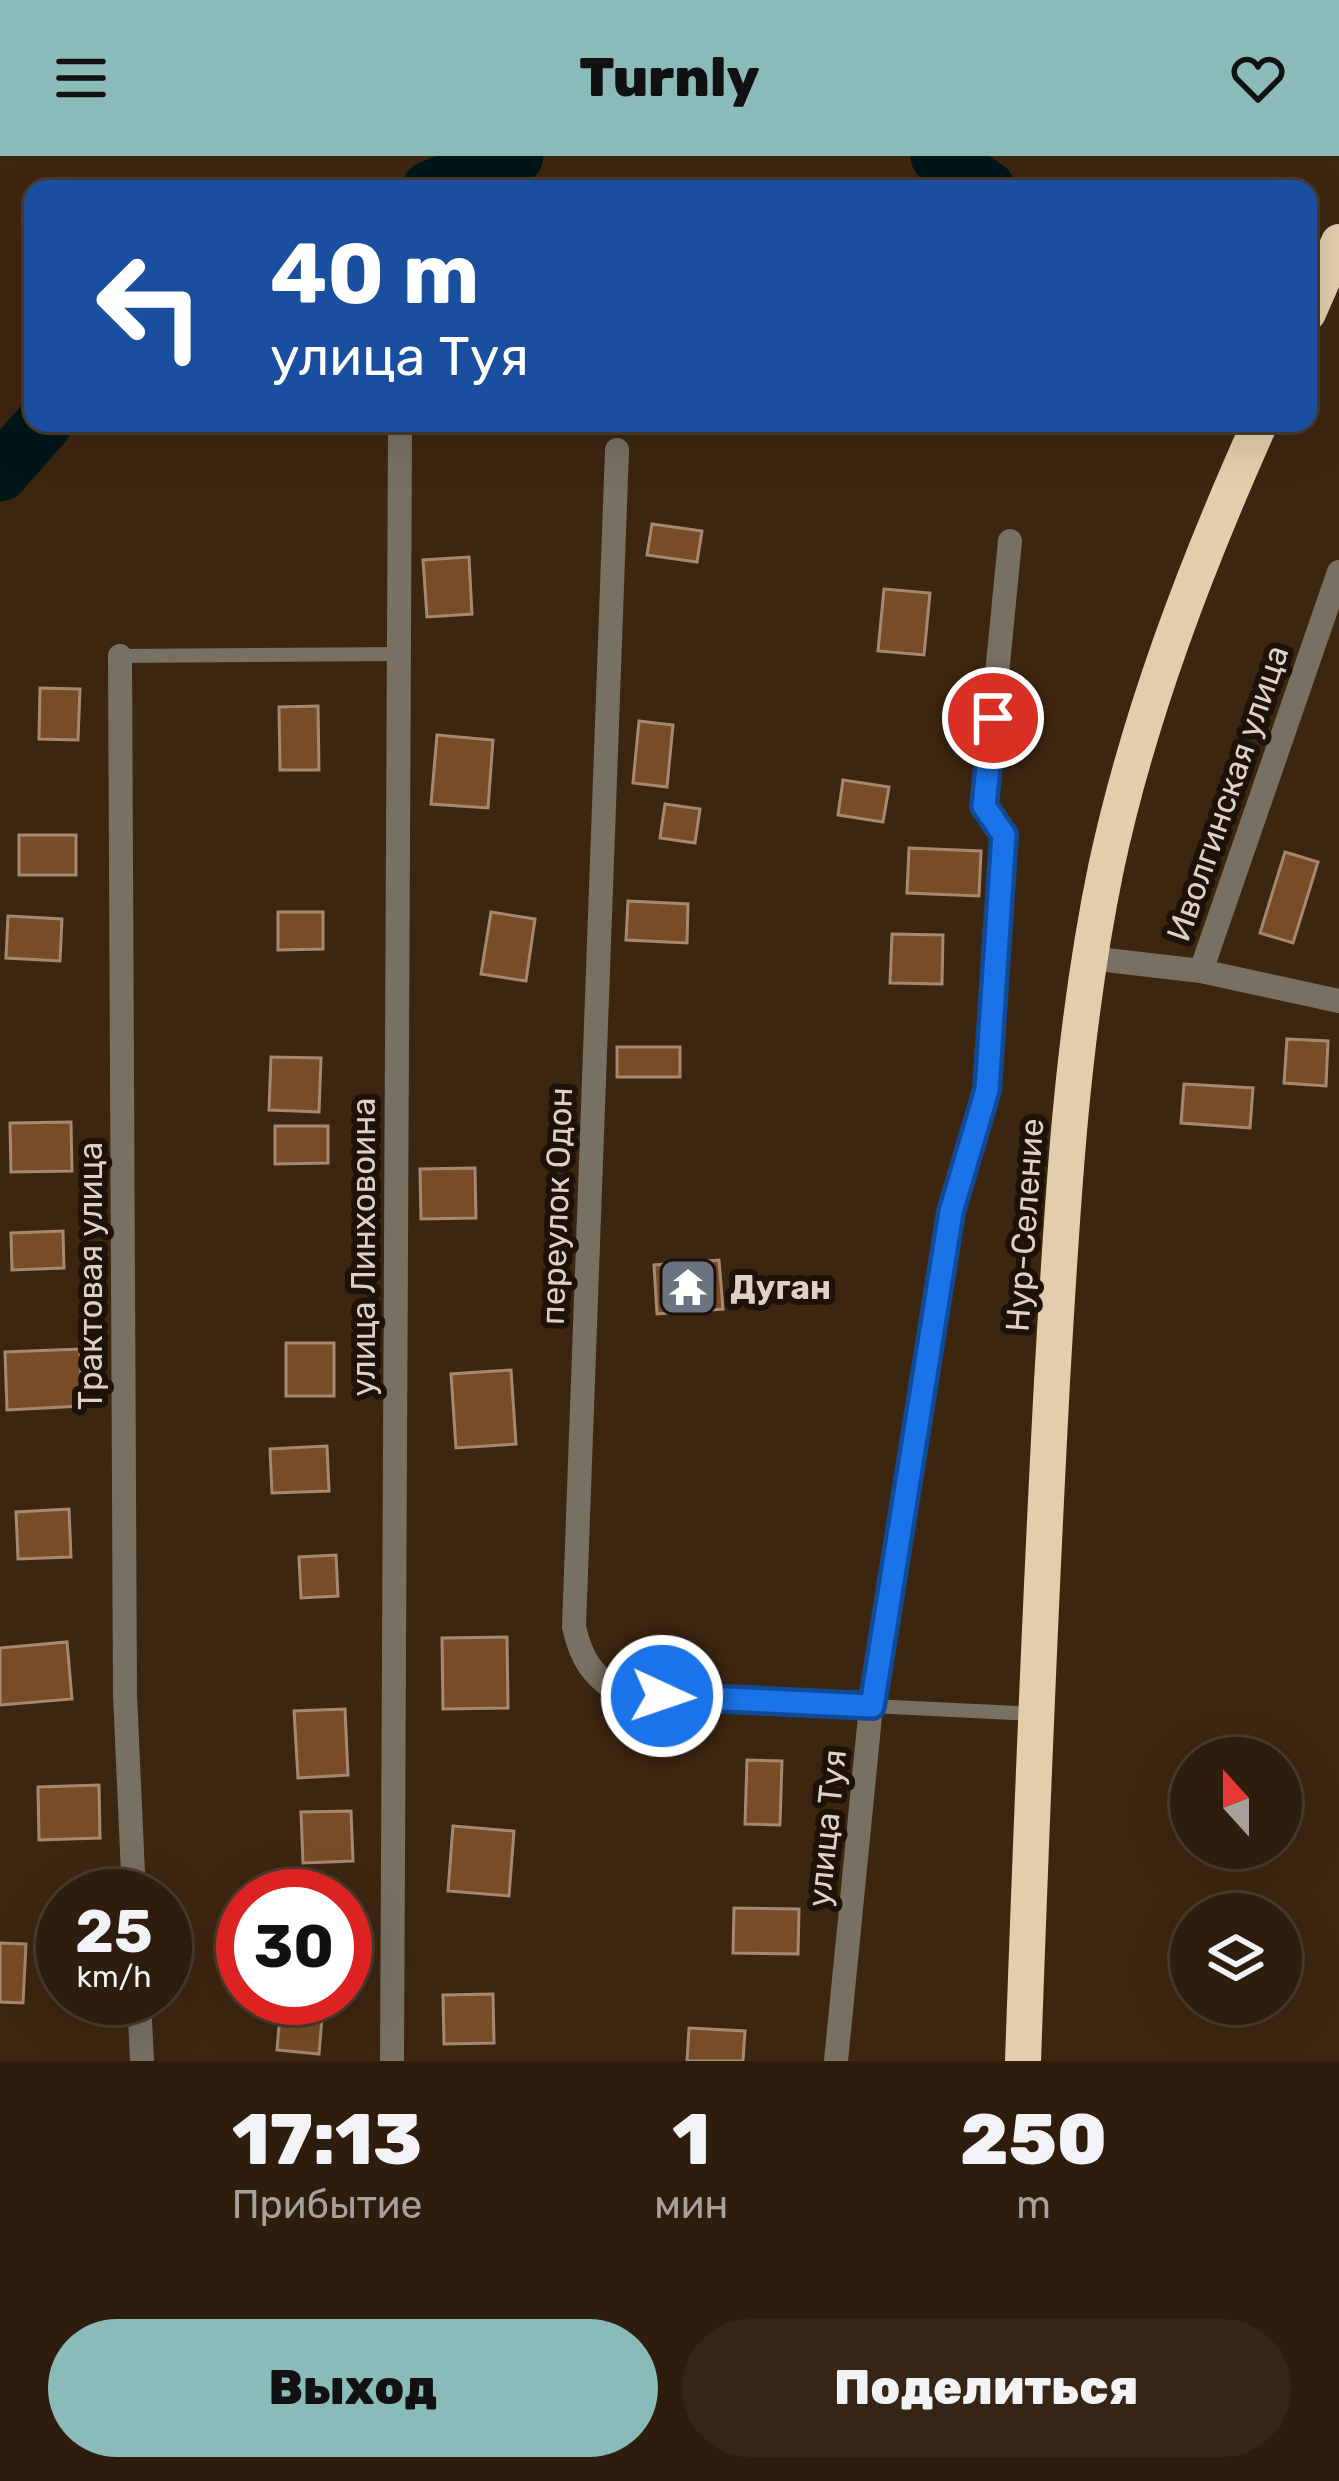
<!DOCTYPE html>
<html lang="ru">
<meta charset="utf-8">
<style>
:root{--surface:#2e1c0c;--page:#362515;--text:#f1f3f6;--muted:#a7a19d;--line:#493a2d;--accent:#8bbbb9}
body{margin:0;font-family:Rubik,sans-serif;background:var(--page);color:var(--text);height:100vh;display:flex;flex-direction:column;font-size:45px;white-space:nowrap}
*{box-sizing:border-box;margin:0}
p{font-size:39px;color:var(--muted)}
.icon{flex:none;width:66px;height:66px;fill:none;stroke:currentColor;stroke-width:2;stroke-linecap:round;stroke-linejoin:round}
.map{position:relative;height:1905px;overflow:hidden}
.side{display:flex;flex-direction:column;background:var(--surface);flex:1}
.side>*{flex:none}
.guide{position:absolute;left:24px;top:24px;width:1293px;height:252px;border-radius:24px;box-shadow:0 12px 48px #0002,0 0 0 3px var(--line);background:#1a4fa0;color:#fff;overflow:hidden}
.needle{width:78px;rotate:339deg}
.controls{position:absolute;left:1170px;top:1581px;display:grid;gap:24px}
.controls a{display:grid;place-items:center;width:132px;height:132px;border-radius:50%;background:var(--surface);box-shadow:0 12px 48px #0002,0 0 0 3px var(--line);font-size:60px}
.speed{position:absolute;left:36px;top:1713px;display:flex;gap:24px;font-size:60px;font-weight:700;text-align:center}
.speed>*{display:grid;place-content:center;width:156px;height:156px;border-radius:50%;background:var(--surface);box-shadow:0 12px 48px #0002,0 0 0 3px var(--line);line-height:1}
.speed small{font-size:30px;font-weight:400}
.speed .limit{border:18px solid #d22;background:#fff;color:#111}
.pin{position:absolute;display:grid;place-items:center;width:102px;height:102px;color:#fff;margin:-51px;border:6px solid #fff;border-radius:50%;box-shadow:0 3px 12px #0007}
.me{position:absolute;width:132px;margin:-66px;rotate:93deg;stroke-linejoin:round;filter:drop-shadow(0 0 9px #0008)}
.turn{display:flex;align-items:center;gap:42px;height:252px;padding:0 48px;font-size:54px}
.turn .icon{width:156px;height:156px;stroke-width:2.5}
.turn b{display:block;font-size:84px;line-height:102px}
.eta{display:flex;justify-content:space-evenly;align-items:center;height:204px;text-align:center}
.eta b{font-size:72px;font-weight:800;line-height:84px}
.action{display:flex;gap:24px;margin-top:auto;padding:24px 48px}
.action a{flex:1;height:138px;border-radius:72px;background:var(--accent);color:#111;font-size:48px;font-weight:800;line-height:138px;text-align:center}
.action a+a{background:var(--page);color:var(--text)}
header{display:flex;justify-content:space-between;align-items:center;height:156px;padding:0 48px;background:var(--accent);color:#111;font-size:54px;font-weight:800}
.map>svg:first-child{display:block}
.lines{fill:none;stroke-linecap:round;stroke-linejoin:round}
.river{stroke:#001619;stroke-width:57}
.building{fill:#784c26;stroke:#a68871;stroke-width:3}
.lane{stroke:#787063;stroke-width:14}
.street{stroke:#787063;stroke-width:24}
.highway{stroke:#e2cead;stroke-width:36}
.route-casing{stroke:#114b97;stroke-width:30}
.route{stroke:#1a73e8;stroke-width:21}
.labels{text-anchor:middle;stroke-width:12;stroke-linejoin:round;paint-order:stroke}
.street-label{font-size:33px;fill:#dfd0c3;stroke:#1c1209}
.poi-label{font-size:33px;font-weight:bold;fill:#dfd0c3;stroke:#1c1209;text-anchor:start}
</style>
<header><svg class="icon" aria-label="menu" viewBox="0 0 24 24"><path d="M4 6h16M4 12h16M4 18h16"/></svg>Turnly<svg class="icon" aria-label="heart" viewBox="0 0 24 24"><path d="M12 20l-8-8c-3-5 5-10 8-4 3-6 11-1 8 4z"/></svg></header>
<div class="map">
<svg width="1339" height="1905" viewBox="0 0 1339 1905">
<rect width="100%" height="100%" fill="#3d2610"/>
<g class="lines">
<path class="river" d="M939,0L987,33
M430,33L515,0
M0,317L44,267"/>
</g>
<path class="building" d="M652,368L702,375L697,406L647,399Z
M469,401L472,458L427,461L423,404Z
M884,433L930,437L924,499L878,495Z
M40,532L80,533L78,584L39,583Z
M318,550L319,614H280L279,551Z
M639,565L673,569L667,631L633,627Z
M437,579L493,584L488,652L431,648Z
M843,624L889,631L883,666L838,659Z
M665,648L700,653L695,687L660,682Z
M19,679H76V719H19Z
M909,692L981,695L979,740L907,737Z
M1285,696L1318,706L1293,787L1260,777Z
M628,745L688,748L687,787L626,784Z
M278,756H323V793L278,794Z
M491,756L535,763L526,825L481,818Z
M8,760L62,763L60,805L6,802Z
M892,778L943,779L942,828L890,827Z
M1287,883L1328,885L1326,930L1284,927Z
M617,891H680V921H617Z
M271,901L321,902L319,956L269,954Z
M1184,928L1253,932L1250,972L1181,967Z
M71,966L72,1015L11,1016L10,967Z
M275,970H328V1007L275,1008Z
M475,1012L476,1062L421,1063L420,1013Z
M63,1075L64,1112L12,1114L11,1077Z
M719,1104L723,1153L657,1158L654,1109Z
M286,1187H334V1240H286Z
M80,1193L82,1250L7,1254L5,1196Z
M511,1214L516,1288L456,1292L451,1218Z
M327,1290L329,1335L272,1337L270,1293Z
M69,1353L71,1401L18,1403L16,1356Z
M336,1399L338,1440L301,1442L299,1401Z
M507,1481L508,1552L443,1553L442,1482Z
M67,1486L72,1543L0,1549V1492Z
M345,1553L348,1619L298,1622L294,1555Z
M747,1604L782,1605L780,1669L745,1668Z
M99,1629L100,1682L39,1684L38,1631Z
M351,1655L353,1705L303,1707L301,1656Z
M453,1670L514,1675L509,1740L448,1735Z
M734,1752L799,1753L798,1798L733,1797Z
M0,1787L26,1788L23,1847L0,1846Z
M493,1838L494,1887L444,1888L443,1839Z
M281,1846L323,1850L319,1898L277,1894Z
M689,1872L745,1875L743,1905H687Z"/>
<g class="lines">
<path class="lane" d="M120,500L400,498
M871,1550L1036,1558"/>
<path class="street" d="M617,294L574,1471C581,1503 592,1519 620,1538L871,1550
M120,500L125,1539L134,1740
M1089,802L1201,815L1339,845
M1201,815L1339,416
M139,1842L142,1905
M392,1905L400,277
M836,1905L871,1550L951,1056L987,934L1004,679L984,651L1010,385"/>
<path class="highway" d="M1308,157L1339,86
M1023,1905C1031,1678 1040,1452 1052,1226C1062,1054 1071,881 1106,712C1139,558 1196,410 1260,267"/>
</g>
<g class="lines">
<g class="route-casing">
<path id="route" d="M662,1540L872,1550L951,1056L987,934L1004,679L984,650L993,562"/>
</g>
<use href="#route" class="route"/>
</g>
<defs>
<g id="temple-square" transform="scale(3)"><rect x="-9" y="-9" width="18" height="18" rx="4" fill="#6b7280" stroke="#1c1209"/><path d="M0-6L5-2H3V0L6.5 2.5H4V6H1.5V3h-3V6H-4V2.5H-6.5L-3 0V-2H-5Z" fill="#fff"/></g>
</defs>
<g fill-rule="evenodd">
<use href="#temple-square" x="688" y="1131"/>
</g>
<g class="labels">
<g class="street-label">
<text transform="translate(1227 637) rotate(-71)" y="12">Иволгинская улица</text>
<text transform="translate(556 1050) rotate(-88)" y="12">переулок Одон</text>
<text transform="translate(1024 1069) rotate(-86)" y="12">Нур-Селение</text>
<text transform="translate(363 1091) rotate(-90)" y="12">улица Линховоина</text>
<text transform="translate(90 1120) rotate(-90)" y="12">Трактовая улица</text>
<text transform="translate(826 1672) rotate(-84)" y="12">улица Туя</text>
</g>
<g class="poi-label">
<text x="730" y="1143">Дуган</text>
</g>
</g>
</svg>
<div class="controls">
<a><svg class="needle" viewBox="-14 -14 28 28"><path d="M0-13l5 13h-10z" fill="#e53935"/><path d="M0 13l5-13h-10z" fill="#a7a19d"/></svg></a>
<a><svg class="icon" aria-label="layers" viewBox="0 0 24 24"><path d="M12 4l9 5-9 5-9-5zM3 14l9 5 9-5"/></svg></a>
</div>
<div class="speed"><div>25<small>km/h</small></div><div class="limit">30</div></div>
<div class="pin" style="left:993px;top:562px;background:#d93025"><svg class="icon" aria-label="arrive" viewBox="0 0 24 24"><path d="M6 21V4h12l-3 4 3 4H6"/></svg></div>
<svg class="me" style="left:662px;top:1540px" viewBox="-20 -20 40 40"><circle r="17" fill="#1a73e8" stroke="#fff" stroke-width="3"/><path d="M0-11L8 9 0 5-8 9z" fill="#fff"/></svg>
<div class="guide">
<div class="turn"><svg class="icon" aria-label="left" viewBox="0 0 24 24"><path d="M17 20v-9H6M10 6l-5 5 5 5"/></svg><div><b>40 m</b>улица Туя</div></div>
</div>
</div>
<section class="side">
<div class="eta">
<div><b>17:13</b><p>Прибытие</p></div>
<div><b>1</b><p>мин</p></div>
<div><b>250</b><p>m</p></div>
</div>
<div class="action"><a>Выход</a><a>Поделиться</a></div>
</section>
